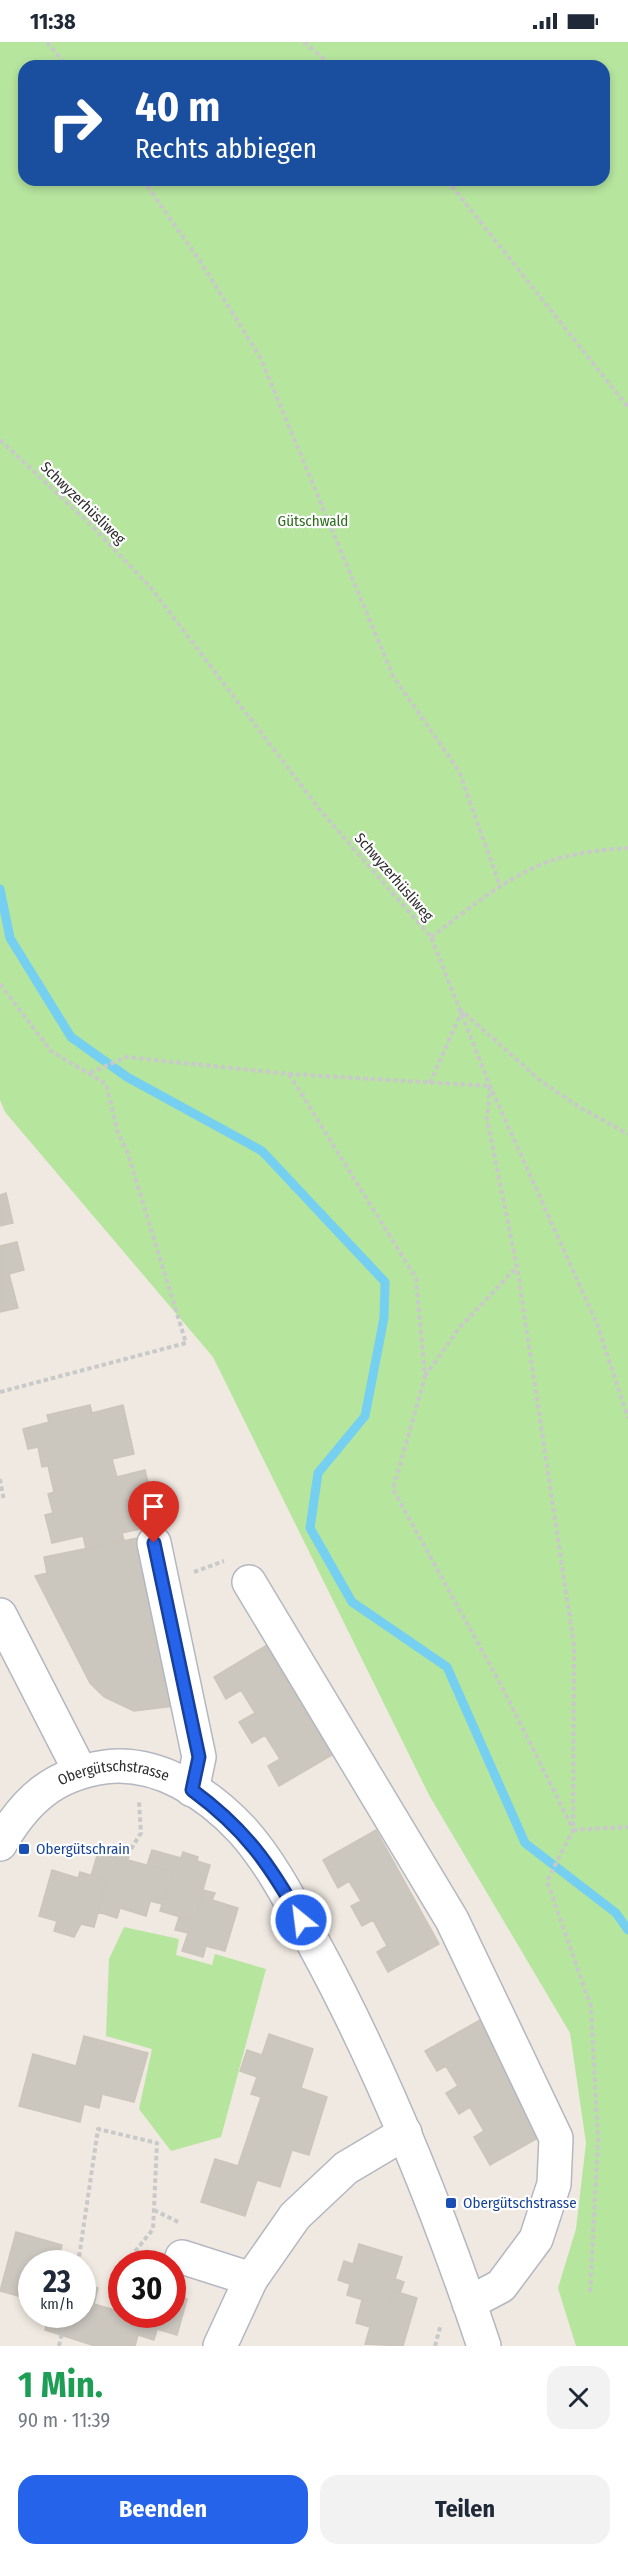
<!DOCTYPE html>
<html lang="de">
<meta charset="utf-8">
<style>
:root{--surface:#fff;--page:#f2f2f3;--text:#1f2937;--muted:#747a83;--accent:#2563eb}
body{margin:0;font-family:"Fira Sans Condensed",sans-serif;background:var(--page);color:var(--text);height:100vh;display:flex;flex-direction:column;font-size:22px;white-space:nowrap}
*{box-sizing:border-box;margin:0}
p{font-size:20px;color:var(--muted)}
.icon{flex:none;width:33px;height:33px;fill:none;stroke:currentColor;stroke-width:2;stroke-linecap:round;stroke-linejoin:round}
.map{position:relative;height:2304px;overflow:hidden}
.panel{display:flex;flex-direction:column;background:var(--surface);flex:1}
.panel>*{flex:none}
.guide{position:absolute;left:18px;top:18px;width:592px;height:126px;border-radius:18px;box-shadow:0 3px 9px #0003;background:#1a4fa0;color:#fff;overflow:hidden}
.speed{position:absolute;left:18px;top:2208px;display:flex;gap:12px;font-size:30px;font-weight:700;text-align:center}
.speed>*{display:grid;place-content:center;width:78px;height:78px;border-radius:50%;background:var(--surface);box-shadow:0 3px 9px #0003;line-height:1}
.speed small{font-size:15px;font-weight:400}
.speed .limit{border:9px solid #d22;background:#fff;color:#111}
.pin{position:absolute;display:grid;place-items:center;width:51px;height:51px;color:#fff;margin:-62px -26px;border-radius:50% 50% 50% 0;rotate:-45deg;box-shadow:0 0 6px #0007}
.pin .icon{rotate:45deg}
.me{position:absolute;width:66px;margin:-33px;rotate:331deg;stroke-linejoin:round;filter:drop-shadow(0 0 4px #0008)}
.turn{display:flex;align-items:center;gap:21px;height:126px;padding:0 18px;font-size:27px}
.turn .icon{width:78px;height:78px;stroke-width:2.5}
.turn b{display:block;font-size:42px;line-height:51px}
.round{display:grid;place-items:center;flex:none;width:63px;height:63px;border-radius:18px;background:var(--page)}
.summary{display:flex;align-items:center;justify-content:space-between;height:102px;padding:0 18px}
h1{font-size:36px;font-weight:700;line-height:45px;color:#1e9e55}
.button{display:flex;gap:12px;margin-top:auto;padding:12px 18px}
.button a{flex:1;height:69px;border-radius:18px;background:var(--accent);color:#fff;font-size:24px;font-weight:700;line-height:69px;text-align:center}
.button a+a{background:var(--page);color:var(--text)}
.status{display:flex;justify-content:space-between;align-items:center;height:42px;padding:0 30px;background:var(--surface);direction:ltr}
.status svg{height:16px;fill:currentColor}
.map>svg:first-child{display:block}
.green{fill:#b6e59e;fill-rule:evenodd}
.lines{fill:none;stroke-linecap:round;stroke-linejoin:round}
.stream{stroke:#75cff0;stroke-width:9}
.building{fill:#cbc7bf;stroke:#cbc5ba;stroke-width:1.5}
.minor-casing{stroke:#b4b7c1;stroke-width:36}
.path{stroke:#c9c9c9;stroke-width:4;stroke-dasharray:4.5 3;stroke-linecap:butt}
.minor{stroke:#fff;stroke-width:33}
.route-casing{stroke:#184099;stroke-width:15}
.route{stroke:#2563eb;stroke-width:10}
.transit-dot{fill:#1a4fb4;stroke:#fff;stroke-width:2}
.labels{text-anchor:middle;stroke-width:4.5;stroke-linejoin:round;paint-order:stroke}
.street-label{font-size:15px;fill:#2e2e2e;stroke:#fff}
.park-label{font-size:15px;fill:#2c6e1b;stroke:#fff}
.transit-label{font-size:15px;fill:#164399;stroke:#fff;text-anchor:start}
</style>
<div class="status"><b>11:38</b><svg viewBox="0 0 49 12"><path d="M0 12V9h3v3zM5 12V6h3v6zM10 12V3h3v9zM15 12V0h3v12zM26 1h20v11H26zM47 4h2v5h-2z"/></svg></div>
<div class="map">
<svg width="628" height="2304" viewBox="0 0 628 2304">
<rect width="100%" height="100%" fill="#efe9e1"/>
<path class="green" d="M0,0H628V2304H576L558,2246L576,2187L586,2101L570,1991L429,1753L213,1315L5,1070L0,1058ZM24,24H604V138H24Z
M124,1885L179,1897L176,1913L212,1923L215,1912L266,1927L221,2095L171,2109L139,2067L152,2007L106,1994L109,1917Z"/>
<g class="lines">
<path class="stream" d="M0,847L10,896L71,995L127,1035L262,1109L385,1240L384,1276L365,1374L318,1431L310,1486L352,1560L447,1625L525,1801L616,1871L628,1888"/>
</g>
<path class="building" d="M6,1151L13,1181L0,1184V1153Z
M17,1200L24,1228L9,1232L18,1266L0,1270V1204Z
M90,1363L92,1371L123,1363L134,1412L112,1417L117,1435L145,1428L158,1483L122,1491L124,1498L86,1507L83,1494L52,1501L45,1473L53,1471L48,1452L54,1450L48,1424L42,1425L38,1405L28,1407L23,1387L49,1380L47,1373Z
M138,1496L174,1664L134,1669L104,1655L90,1641L35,1534L47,1531L44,1515Z
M272,1600L337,1710L279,1744L268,1724L280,1717L265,1693L252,1701L239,1680L255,1671L241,1648L226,1657L214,1635Z
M376,1788L439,1902L388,1930L377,1910L387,1904L373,1878L362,1884L351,1864L361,1859L349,1839L338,1846L323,1818Z
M152,1808L181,1816L183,1810L198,1815L197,1819L210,1823L194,1879L160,1869L162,1862L150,1859L152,1853L165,1857L173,1830L147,1823Z
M114,1809L129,1813L128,1818L173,1830L165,1857L152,1853L146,1874L120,1866L117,1876L98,1870L107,1838L91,1834L98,1810L113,1815Z
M52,1828L78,1836L80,1830L107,1838L94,1885L81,1882L74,1895L54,1889L57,1879L39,1874Z
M203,1848L215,1851L212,1858L238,1866L225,1909L206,1904L203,1915L182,1909L188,1891L175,1888L179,1875L194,1879Z
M480,1978L545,2092L490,2123L474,2095L484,2089L470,2065L459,2072L446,2051L458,2044L446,2024L437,2029L425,2009Z
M269,1992L313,2007L301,2046L327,2055L309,2113L292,2108L280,2145L257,2138L245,2174L201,2160L215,2117L238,2124L261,2055L251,2052L257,2035L240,2029L247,2008L262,2013Z
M84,1994L148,2011L134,2060L102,2052L99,2066L84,2062L80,2080L19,2064L33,2012L76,2024Z
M16,2190L62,2203L57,2222H32V2258L0,2249Z
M359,2202L402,2215L395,2237L404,2240L400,2251L394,2249L389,2266L347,2253L350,2242L338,2238L344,2219L353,2222Z
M82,2241L98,2246L94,2262L122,2270V2272H172V2253L187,2257L177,2293L157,2287L154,2298L138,2293L135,2304H95L45,2288L49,2272H82Z
M394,2249L417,2256L403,2304L365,2302L370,2285L356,2281L362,2258L389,2266Z"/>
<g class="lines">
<g class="minor-casing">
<g id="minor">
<path d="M154,1501L199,1715L192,1748"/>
<path d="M249,1540L452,1878L556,2096L554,2142L536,2197L501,2244L469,2261"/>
<path d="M0,1573L80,1729"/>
<path id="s1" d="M0,1802C25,1758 54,1732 105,1725C157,1718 208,1751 243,1789C273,1823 293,1864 315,1904C384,2031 438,2167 484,2304"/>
<path d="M182,2215L251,2237"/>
<path d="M220,2304L251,2237L295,2174L346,2126L405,2091"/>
</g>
</g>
<path class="path" d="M47,0L67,24
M304,0L332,24
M143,138L200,219L260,315L393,634L459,729L500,844
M447,138L628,365
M0,398L92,484L151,546L320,768L431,895L490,1044L597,1282L628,1376
M431,895C466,869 501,839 542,822C570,811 599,808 628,806
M0,942L51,1009L106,1042L118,1091L127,1109L186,1301L0,1350
M90,1031L126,1015L289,1032L490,1044L487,1077L517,1225L574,1603L573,1788L547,1839L591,1965L598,2098L590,2252
M289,1032L416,1236L425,1335L393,1447L501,1643L573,1787
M430,1041L462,969L542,1040L581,1066L628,1092
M425,1334L460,1285L517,1225
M0,1437L4,1459
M194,1530L224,1519
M573,1788L628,1785
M131,1807L141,1791L139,1760
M154,2168L180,2181
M78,2222L98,2087L157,2101L153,2187L125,2222
M118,2247L122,2226
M59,2304L66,2272
M435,2304L441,2282"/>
<use href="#minor" class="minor"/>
</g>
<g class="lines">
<g class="route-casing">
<path id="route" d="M154,1501L199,1715L192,1748C245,1787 269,1821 301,1878"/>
</g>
<use href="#route" class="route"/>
</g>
<g class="transit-dot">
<rect x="18" y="1801" width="12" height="12" rx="3"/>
<rect x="445" y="2155" width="12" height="12" rx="3"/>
</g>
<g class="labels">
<g class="street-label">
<text transform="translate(83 461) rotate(44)" y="5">Schwyzerhüsliweg</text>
<text transform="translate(394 835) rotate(49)" y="5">Schwyzerhüsliweg</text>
<text dy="5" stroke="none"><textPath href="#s1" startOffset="144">Obergütschstrasse</textPath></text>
</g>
<g class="park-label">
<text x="313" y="484">Gütschwald</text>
</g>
<g class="transit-label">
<text x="36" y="1812">Obergütschrain</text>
<text x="463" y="2166">Obergütschstrasse</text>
</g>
</g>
</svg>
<div class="speed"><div>23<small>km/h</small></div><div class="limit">30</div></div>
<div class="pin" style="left:154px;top:1501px;background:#d93025"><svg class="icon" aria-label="arrive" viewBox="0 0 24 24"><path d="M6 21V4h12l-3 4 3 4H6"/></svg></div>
<svg class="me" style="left:301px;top:1878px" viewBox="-20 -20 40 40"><circle r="17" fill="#2563eb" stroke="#fff" stroke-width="3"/><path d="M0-11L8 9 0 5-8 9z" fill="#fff"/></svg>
<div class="guide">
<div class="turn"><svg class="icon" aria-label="right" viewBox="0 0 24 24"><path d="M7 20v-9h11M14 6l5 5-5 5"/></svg><div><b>40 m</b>Rechts abbiegen</div></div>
</div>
</div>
<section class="panel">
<div class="summary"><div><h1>1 Min.</h1><p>90 m · 11:39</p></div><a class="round"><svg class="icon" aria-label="close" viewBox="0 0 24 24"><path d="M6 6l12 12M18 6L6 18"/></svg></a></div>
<div class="button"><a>Beenden</a><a>Teilen</a></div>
</section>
